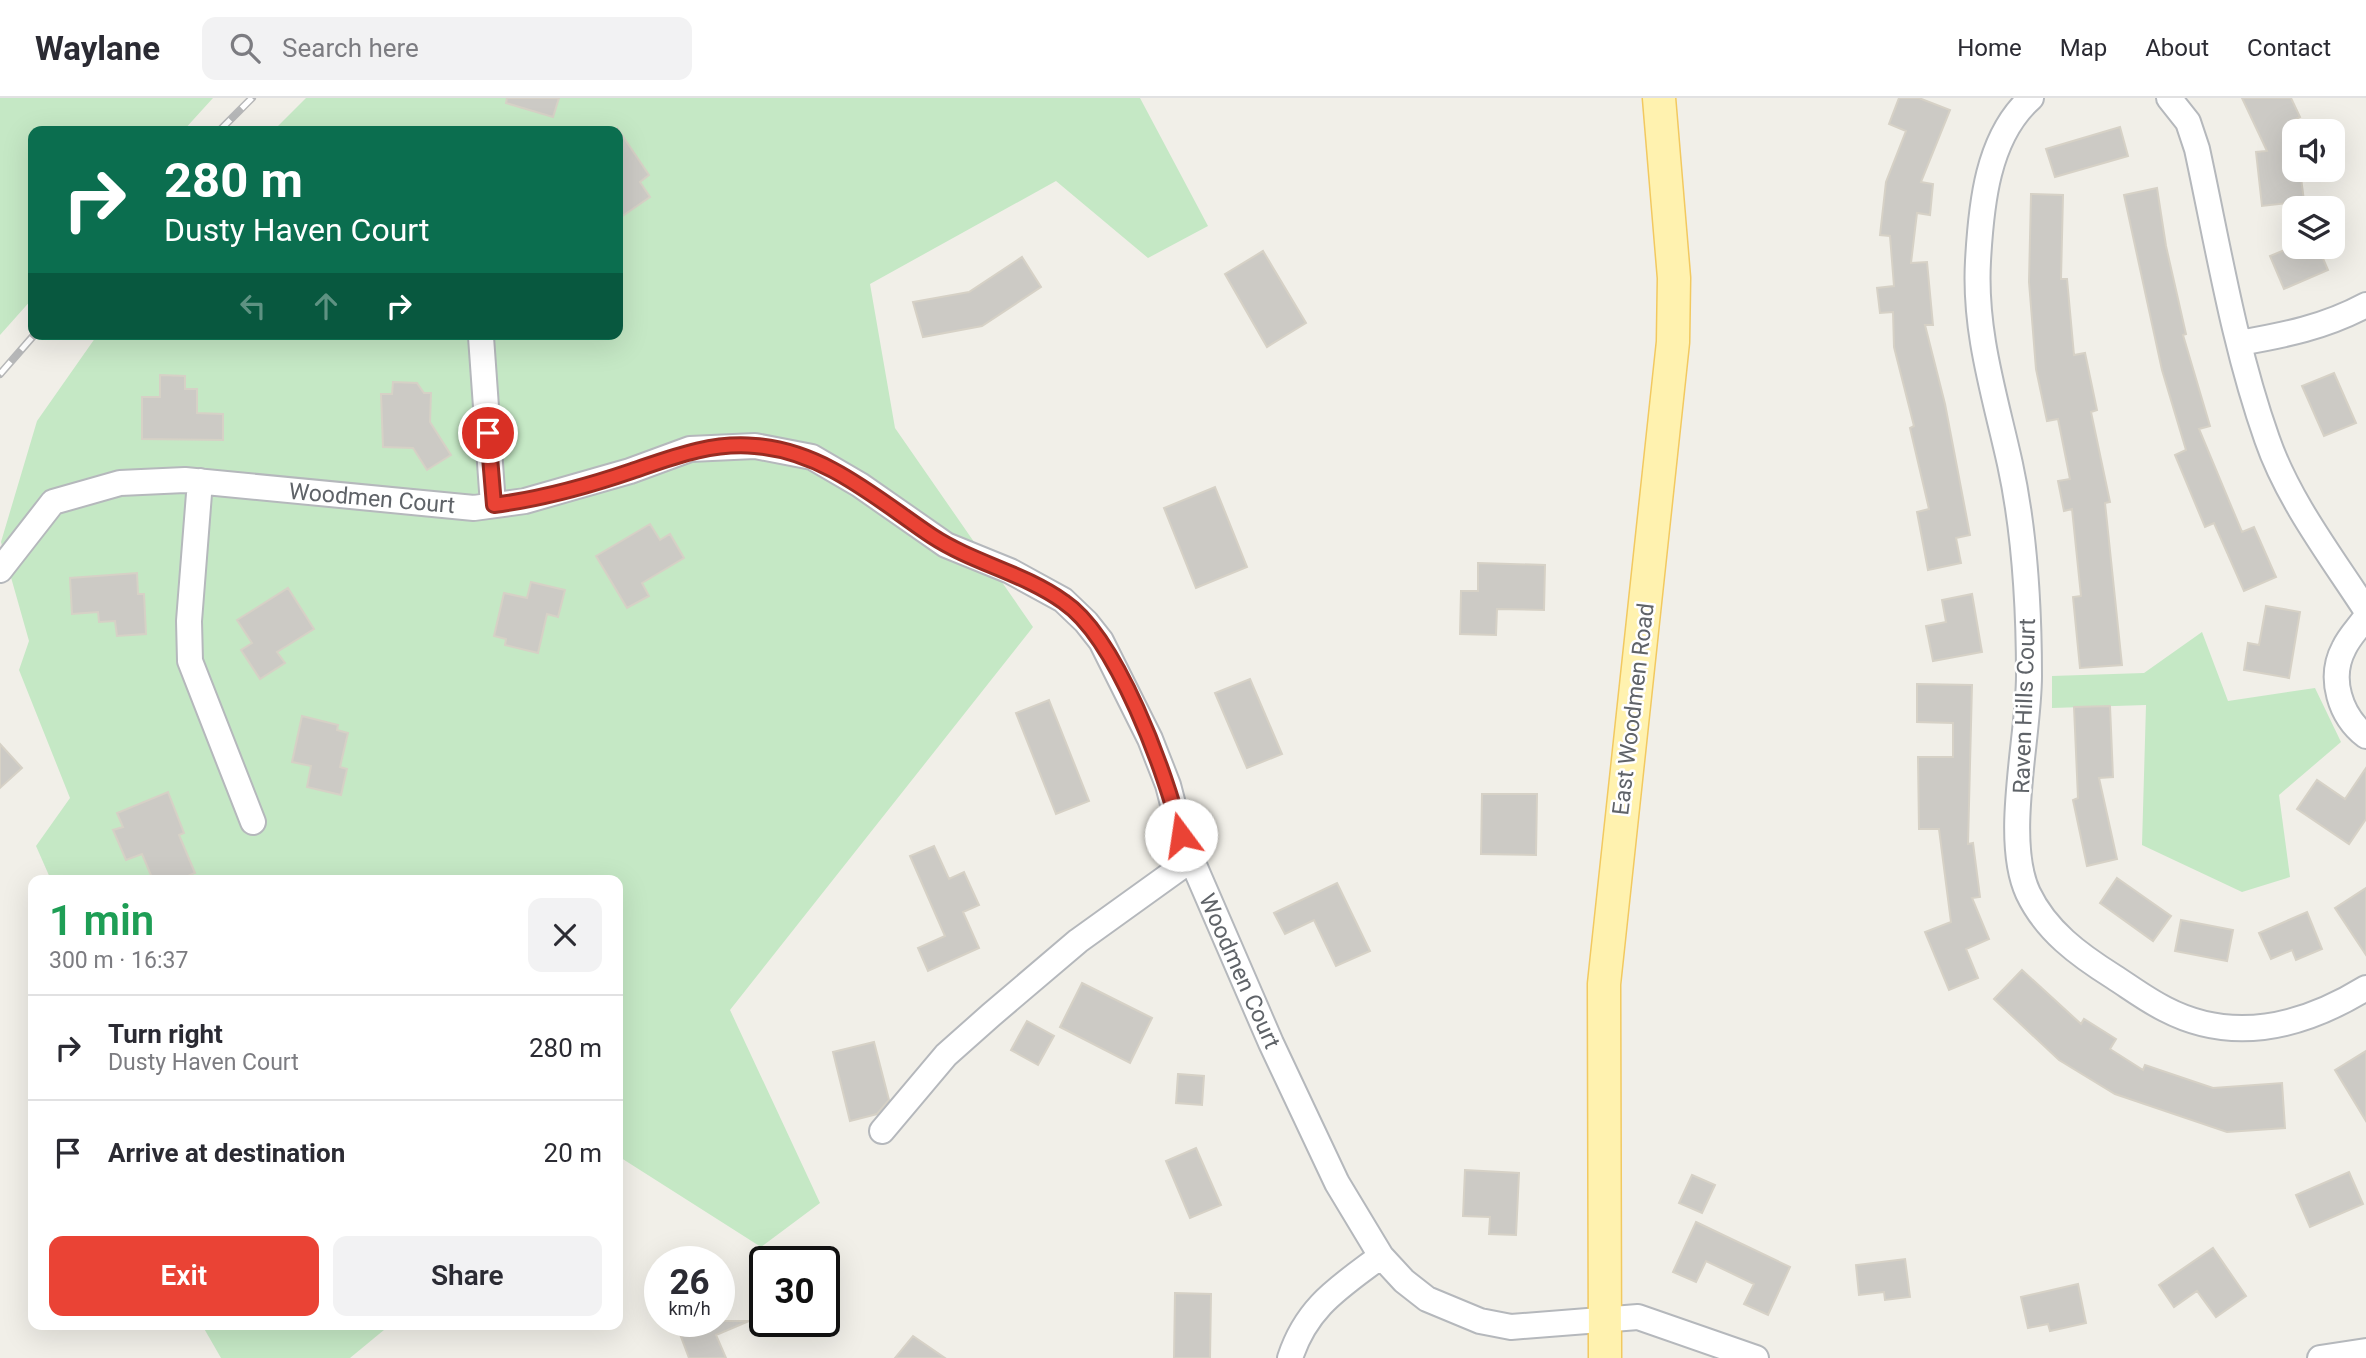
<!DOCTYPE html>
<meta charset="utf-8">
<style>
:root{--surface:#fff;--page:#f2f2f3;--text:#2b2b33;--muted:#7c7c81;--line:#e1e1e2;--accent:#ea4335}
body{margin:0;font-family:Roboto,sans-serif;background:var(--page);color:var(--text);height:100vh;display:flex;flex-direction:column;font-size:26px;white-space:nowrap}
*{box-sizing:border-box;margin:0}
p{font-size:23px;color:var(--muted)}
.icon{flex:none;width:38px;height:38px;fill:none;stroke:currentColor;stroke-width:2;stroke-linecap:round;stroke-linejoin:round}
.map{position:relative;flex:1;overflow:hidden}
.sheet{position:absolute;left:28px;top:777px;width:595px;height:455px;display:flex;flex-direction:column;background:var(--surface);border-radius:14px;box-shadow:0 7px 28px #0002}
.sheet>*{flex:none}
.banner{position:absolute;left:28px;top:28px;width:595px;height:214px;border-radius:14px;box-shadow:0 7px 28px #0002;background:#0b6e4f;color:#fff;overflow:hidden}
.tools{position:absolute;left:2282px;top:21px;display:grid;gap:14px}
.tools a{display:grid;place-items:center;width:63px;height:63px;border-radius:14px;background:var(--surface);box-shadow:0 7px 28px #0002;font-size:35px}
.speed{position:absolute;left:644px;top:1148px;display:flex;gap:14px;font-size:35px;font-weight:700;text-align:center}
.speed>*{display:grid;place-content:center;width:91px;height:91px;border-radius:50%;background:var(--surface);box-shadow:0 7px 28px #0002;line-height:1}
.speed small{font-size:18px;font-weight:400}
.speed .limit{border:4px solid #111;border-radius:10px;background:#fff;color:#111}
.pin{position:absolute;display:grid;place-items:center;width:60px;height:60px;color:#fff;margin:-30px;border:4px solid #fff;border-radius:50%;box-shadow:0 2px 7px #0007}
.me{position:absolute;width:77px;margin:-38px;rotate:346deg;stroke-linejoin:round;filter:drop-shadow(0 0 5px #0008)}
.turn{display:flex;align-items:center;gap:24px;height:147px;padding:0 21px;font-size:32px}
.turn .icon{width:91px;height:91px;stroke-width:2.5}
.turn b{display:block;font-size:49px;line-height:60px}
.lanes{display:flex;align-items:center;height:66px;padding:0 21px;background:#0003;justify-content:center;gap:35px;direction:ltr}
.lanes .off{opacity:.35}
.round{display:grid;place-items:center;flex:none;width:74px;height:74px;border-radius:14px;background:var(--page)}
.headline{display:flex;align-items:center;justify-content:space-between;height:119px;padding:0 21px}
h1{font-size:42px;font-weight:600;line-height:52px;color:#1e9e55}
.button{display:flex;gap:14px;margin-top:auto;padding:14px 21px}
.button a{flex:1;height:80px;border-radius:14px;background:var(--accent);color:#fff;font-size:28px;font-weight:600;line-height:80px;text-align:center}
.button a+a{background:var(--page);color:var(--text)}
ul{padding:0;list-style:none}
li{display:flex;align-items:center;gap:21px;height:105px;padding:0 21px;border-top:2px solid var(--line)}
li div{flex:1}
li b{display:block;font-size:26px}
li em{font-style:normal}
header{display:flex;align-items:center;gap:42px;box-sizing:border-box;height:98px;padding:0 35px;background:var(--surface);border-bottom:2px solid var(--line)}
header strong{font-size:33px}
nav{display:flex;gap:38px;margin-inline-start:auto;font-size:24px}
.search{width:490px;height:63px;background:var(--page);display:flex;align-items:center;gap:18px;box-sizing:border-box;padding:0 24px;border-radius:14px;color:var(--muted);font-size:26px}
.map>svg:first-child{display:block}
.green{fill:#c5e8c5}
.building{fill:#cccac5;stroke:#d6d1c6;stroke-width:2}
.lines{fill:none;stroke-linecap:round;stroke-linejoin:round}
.minor-casing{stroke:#b5b8bc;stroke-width:28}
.major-casing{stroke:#f2c960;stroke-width:35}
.minor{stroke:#fff;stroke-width:24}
.major{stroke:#fff2af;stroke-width:32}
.rail-casing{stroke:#b6b7b8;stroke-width:8}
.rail{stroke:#fff;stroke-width:5;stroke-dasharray:16;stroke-linecap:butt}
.route-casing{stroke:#982c22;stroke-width:18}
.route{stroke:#ea4335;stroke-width:12}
.labels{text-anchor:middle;stroke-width:5;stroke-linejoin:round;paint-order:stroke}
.street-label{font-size:23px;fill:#5f6368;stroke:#fff}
</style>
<header>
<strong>Waylane</strong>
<div class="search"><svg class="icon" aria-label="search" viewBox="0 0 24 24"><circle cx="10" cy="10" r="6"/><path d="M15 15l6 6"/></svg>Search here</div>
<nav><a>Home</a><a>Map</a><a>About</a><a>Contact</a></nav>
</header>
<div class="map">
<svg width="2366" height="1260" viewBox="0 0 2366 1260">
<rect width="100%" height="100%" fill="#f1efe8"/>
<path class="green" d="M0,0H213L183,33H33V200L0,237Z
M306,0H1140L1208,128L1148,160L1056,83L870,186L895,330L1033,529L730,912L820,1105L761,1149L618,1058V782H51L36,748L70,700L19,572L29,543L1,444L37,323L98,236H618V33H273Z
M2202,534L2228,603L2315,590L2341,644L2279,697L2290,779L2242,794L2142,747L2146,607L2052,610V578L2144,575Z
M202,1227H390L350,1260H221Z"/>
<path class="building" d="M507,0H559L553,19L506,5Z
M1899,0H1919L1950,12L1921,84L1933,86L1930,117L1917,115L1911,165L1927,164L1933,227H1925L1945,306L1970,437L1956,440L1961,465L1928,472L1917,414L1929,411L1910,330L1914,328L1894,249L1893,214L1880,215L1877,190L1894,188L1890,138L1880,137L1886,84L1906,33L1889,26Z
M2242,0H2291L2300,19L2294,22V72H2300L2304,103L2262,108L2256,54L2267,53Z
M2120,29L2128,58L2055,79L2046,51Z
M618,31L649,77L640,84L650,99L618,121Z
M2157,90L2166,148L2186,236L2183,237L2210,328L2199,331L2242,434L2254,429L2276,479L2244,493L2214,425L2205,429L2175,357L2186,352L2162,272L2124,97Z
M2031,96L2063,97L2061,181H2067L2074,257L2085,255L2097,312L2091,314L2110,404L2105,405L2122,567L2080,570L2073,499L2081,498L2072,411L2064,413L2058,383L2070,381L2058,321L2047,323L2036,271L2029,184Z
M2292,149H2318L2328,172L2284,191L2270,158Z
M1263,153L1306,225L1267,249L1225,176Z
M1022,159L1041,189L982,228L923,239L913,204L969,194Z
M2334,275L2356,325L2324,338L2302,288Z
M160,277L185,278V291H197V315L223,316V342L142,341V299H160Z
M393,284L417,285L424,295H431L430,324L451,357L427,372L413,350L383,349L381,296H392Z
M1215,389L1247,469L1196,490L1164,410Z
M650,426L660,442L670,436L684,460L642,485L649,498L627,510L596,458Z
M1478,465L1545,467L1544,512L1497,511L1496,537L1460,536L1461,493H1478Z
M137,475L138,496H144L146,536L117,538L115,523L99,524L98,514L72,516L70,480Z
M531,484L565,492L558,519L547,516L538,555L505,547L506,541L494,538L504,495L527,500Z
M288,490L314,531L277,554L285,565L260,581L241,552L252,545L237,522Z
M1972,496L1982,554L1933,563L1926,528L1946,524L1942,502Z
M2266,508L2300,514L2289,580L2244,572L2248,545L2259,547Z
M1250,581L1282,656L1247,670L1215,595Z
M1917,586L1972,587L1968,746L1973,745L1980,799L1972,800L1989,841L1966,851L1978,880L1949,892L1925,834L1951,824L1939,731H1919L1918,659H1953V625L1917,624Z
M1049,602L1089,703L1056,716L1016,615Z
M2110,608L2113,679L2099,680L2117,761L2087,768L2073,702L2078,700L2074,609Z
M302,618L338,627L337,632L348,635L340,669L347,671L341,697L307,689L311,668L292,664Z
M0,646L22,670L0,690Z
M2366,670V721L2349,746L2297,711L2317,682L2345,701Z
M168,694L184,735L179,737L195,775L178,782H153L142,756L126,762L113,732L123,729L117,715Z
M1482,696H1537L1536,757L1481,756Z
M934,748L949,781L964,774L979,807L963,814L979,850L928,873L918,850L945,838L910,758Z
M2117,780L2171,818L2153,843L2100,805Z
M1337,785L1370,853L1336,868L1314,822L1285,836L1274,815Z
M2366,790V857L2335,810Z
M2307,814L2322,851L2296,862L2292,852L2271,861L2259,835Z
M2181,822L2233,832L2227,863L2175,853Z
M2022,872L2081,926L2084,921L2116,941L2110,951L2143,972L2145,967L2213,990L2282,985L2285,1030L2227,1034L2115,996L2059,962L1994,901Z
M1082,885L1152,920L1130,965L1060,929Z
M1027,923L1054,938L1038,967L1011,952Z
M874,944L889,1002L877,1016L850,1023L833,954Z
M2366,953V1023L2335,972Z
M1178,976L1204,978L1202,1007L1176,1005Z
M1196,1050L1221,1107L1190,1120L1166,1063Z
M1465,1072L1519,1075L1516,1137L1489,1136L1490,1119L1463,1118Z
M2349,1074L2363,1106L2310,1129L2296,1097Z
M1692,1077L1715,1087L1702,1115L1679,1105Z
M1696,1124L1790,1169L1768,1217L1744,1206L1754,1186L1706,1163L1696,1184L1673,1174Z
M2213,1150L2246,1198L2216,1219L2197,1193L2174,1209L2159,1187Z
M1905,1161L1910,1199L1885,1202L1884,1194L1859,1197L1856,1167Z
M2078,1186L2086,1225L2050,1233L2048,1226L2028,1230L2021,1199Z
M1175,1195L1211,1196L1210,1260H1174Z
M675,1223H749L716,1237L726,1260H689Z
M913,1238L945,1260H895Z"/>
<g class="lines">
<g class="minor-casing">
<path id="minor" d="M2031,0C1987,39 1981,108 1978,163C1974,234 1995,298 2010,366C2025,435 2029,508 2029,578C2029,639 2003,741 2028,795C2046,833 2079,857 2114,879C2131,890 2147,902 2165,911C2234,947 2304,928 2366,890
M2169,0L2188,24L2197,51C2218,148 2234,248 2267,341C2288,402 2331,458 2366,512
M481,239L493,407
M2239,245C2285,237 2325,229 2366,207
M200,383L189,523L190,563L253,724
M0,472L53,404L120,385L185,382L474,410L525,403L630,373L690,351L755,348L812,359L860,387L946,447L1010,473L1063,502L1086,524L1101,543L1150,641L1168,687L1181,737L1271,945L1337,1085L1381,1158L1404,1183L1427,1201L1480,1223L1511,1229L1638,1219L1756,1260
M2366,519C2359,529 2349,539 2344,550C2328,580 2340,618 2366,638
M882,1033L946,957L991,917L1078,843L1192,761
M1290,1260C1307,1208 1340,1189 1381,1158
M2320,1260L2366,1253"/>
</g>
<g class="major-casing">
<path id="major" d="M1605,1260L1604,886L1673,244L1674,180L1659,0"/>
</g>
<use href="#minor" class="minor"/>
<use href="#major" class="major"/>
<g class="rail-casing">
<path id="rail" d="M219,33L252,0
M0,276L35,236"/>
</g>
<use href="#rail" class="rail"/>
</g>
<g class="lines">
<g class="route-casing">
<path id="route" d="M488,335L494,407C540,401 588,388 632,373C673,359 711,344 755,348C824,353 877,401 932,438C973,465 1024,475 1064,504C1117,540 1166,675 1181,737"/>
</g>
<use href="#route" class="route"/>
</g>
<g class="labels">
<g class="street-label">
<text transform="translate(372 400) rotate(5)" y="8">Woodmen Court</text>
<text transform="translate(2024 608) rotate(-88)" y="8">Raven Hills Court</text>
<text transform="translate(1633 611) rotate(-83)" y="8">East Woodmen Road</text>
<text transform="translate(1240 873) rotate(66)" y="8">Woodmen Court</text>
</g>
</g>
</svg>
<div class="tools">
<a><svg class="icon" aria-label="sound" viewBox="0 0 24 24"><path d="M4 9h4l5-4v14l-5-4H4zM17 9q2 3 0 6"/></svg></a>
<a><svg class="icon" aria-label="layers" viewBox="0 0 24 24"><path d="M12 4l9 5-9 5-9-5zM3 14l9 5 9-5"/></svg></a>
</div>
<div class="speed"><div>26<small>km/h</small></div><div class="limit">30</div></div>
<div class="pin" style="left:488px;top:335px;background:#d93025"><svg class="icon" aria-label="arrive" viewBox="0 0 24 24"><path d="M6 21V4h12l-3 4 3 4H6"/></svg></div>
<svg class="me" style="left:1181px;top:737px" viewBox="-20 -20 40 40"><circle r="19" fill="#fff"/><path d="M0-13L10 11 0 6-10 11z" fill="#ea4335"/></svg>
<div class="banner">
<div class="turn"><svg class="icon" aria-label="right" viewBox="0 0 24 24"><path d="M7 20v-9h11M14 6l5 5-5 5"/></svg><div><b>280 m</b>Dusty Haven Court</div></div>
<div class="lanes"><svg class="icon off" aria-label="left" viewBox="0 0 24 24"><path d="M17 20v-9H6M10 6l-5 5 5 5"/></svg><svg class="icon off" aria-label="ahead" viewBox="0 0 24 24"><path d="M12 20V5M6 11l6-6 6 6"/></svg><svg class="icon" aria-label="right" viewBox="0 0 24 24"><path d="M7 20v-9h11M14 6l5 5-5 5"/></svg></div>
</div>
<section class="sheet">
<div class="headline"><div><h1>1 min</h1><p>300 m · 16:37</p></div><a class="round"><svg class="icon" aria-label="close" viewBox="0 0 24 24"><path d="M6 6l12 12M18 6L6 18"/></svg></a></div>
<ul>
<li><svg class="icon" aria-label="right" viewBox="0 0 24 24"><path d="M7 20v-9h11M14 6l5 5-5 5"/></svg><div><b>Turn right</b><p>Dusty Haven Court</p></div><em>280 m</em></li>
<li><svg class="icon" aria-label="arrive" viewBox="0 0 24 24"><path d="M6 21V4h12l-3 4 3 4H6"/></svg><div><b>Arrive at destination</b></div><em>20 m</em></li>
</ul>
<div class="button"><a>Exit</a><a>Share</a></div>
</section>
</div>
